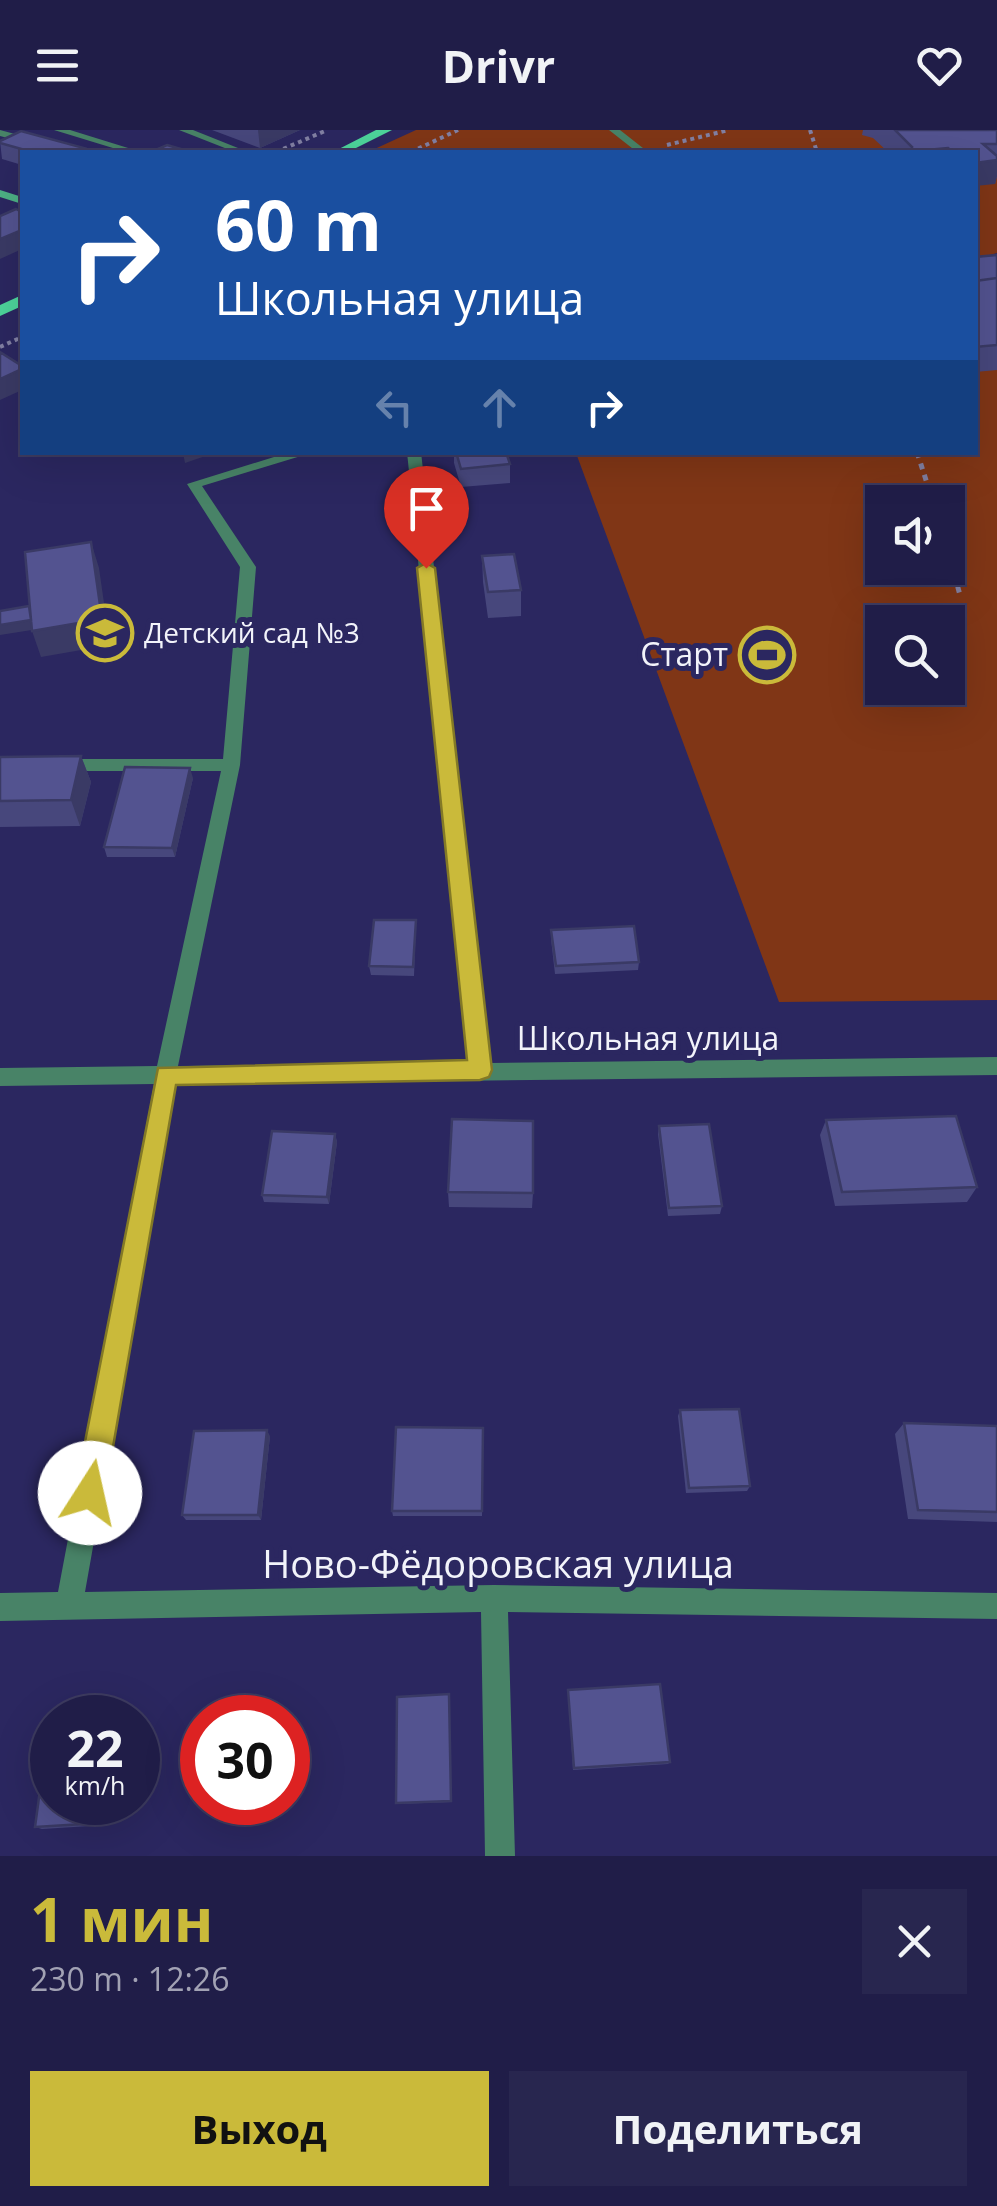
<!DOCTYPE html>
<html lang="ru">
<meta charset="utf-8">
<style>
:root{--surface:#201d48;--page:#28264f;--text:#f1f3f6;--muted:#a2a2b4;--line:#3d3b60;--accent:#caba3a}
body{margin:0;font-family:"Open Sans",sans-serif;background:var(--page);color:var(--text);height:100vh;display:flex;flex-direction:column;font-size:38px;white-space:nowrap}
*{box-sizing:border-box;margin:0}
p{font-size:32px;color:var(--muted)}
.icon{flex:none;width:55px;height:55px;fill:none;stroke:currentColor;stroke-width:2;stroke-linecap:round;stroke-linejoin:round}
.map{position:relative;height:1726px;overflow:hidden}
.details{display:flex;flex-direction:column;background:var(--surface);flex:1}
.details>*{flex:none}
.guide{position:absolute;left:20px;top:20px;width:958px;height:305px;border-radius:0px;box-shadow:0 10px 40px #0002,0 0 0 2px var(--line);background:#1a4fa0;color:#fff;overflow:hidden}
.controls{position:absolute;left:865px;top:355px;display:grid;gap:20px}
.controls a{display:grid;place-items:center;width:100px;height:100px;border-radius:0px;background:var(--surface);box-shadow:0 10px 40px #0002,0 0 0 2px var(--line);font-size:50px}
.speed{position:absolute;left:30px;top:1565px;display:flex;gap:20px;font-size:50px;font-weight:700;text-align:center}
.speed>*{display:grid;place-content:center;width:130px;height:130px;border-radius:50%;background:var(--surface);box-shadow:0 10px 40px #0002,0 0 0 2px var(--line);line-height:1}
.speed small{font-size:25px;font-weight:400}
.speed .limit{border:15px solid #d22;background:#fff;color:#111}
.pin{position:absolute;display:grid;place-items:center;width:85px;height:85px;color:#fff;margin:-102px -42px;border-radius:50% 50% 50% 0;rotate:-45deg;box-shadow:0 0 10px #0007}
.pin .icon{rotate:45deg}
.me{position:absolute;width:110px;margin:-55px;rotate:10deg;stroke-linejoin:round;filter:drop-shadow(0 0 8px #0008)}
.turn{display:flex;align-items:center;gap:35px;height:210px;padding:0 30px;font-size:45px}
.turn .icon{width:130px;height:130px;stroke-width:2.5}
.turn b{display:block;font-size:70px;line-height:85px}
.lanes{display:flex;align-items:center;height:95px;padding:0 30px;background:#0003;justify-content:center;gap:50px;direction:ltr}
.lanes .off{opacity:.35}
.round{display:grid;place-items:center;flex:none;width:105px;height:105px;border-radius:0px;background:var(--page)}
.head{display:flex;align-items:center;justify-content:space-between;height:170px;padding:0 30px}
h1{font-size:60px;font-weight:700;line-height:75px;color:var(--accent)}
.action{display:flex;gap:20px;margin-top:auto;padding:20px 30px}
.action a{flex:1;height:115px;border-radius:0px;background:var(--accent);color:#111;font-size:40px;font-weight:700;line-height:115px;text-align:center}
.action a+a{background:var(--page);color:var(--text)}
header{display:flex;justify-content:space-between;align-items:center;height:130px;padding:0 30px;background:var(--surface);font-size:45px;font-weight:700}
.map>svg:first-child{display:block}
.green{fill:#803616;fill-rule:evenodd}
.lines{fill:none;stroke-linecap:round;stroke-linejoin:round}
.path-far1{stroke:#8280a3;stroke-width:4;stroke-dasharray:4 4;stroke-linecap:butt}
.path{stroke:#8280a3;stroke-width:5;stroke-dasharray:6 6;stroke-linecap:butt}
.service{fill:#488367;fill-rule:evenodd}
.minor{fill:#488367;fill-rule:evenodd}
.secondary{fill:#4db185;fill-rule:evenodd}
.primary{fill:#4dd49b;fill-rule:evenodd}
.wall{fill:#47477c}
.shaded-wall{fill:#3a3a65}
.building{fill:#535390;stroke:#3a3a65;stroke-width:2.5}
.route{fill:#caba3a;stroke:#837926;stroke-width:2.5}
.labels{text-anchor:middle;stroke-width:10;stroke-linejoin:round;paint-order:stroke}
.far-poi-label{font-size:28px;fill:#f2f3fa;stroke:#2b2760;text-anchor:start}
.poi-label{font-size:32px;fill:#f2f3fa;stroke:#2b2760;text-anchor:end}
.street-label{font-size:32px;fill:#f2f3fa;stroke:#2b2760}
.near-street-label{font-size:38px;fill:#f2f3fa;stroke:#2b2760}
</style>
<header><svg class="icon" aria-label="menu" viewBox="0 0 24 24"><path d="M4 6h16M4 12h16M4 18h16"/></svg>Drivr<svg class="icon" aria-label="heart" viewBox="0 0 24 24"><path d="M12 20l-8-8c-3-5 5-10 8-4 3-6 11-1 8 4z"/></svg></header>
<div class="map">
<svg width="997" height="1726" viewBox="0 0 997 1726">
<rect width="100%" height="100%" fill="#2b2760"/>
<path class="green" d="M416,0H997V123L975,129V22H368Z
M997,170V870L779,872L576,323L975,322V173ZM882,372H948V438H882ZM882,492H948V558H882Z"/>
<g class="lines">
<path class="path-far1" d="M810,0L817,22
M667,15L729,0
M276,22L325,1
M411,22L458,0
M0,217L22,207"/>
<path class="path" d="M917,322L933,372
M948,422L960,465"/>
<path class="service" d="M54,0H70L141,22H126Z
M179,0H193L248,22H235Z"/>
<path class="minor" d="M0,0L74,20L75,22H60L0,6Z
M609,0H620L648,22H637Z
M290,322H314L202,356L256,437L240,635L178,936L469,933L407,322H421L490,933L997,927V945L175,954L85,1462L494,1455L997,1463V1489L508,1482L515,1726H485L481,1482L0,1491V1463L58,1462L154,954L0,956V938L157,936L221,641H57L48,635L57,629H223L240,437L187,354Z"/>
<path class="secondary" d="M0,60L22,67V74L0,67Z"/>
<path class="primary" d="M376,0H392L348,22H333Z
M22,165V176L0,186V175Z"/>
</g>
<path class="wall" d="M212,0H300L260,18Z
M863,0H997V46L995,54L975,22H888L873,8L862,5Z
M0,11L85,22H22V35L2,29Z
M997,125V240L975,242V127Z
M454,322H506L510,334V353L461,357L454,333Z
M482,426L521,460V486L488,488L483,452Z
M81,626L91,652L80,696L0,697V627Z
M193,648L175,727H107L104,717Z
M416,790L414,846L371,845L369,836Z
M551,800L639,832L638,840L555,844L551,809Z
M826,990L977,1057L967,1072L835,1076L820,1005Z
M659,996L722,1076L720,1084L668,1086L658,1004Z
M335,1004L337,1012L329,1074L264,1072L262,1065Z
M448,1062L533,1063L532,1078L449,1077Z
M680,1280L750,1356L747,1361L686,1363L678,1286Z
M904,1293L997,1296V1392L908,1389L895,1304Z
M483,1298L482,1386H393L392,1381Z
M270,1306L261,1390H186L182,1385Z
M568,1560L670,1632L668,1634L573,1640Z
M449,1564L451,1672L398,1674L396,1673Z
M47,1608L106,1695L42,1699L35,1697Z"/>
<path class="shaded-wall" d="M258,0H300L260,18Z
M948,18L947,22H925L927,20Z
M997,30V46L995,54L975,56V33Z
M22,100V119L0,129V109Z
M22,239V260L0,270V249Z
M217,322L185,333L183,323Z
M91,412L99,438L110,515L41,527L32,501Z
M35,489L38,499L0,505V495Z
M81,626L91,652L80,696L71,670Z
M190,638L193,648L175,727L172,718Z
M335,1004L337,1012L329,1074L327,1067Z
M267,1300L270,1306L261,1390L258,1385Z
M103,1672H108L106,1695L100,1693Z"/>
<path class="building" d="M895,0H997V14H983L997,26V30L975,33V22H953L948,18L927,20L925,22H907L912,17Z
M21,1L84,18L76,22H32L0,13V11Z
M167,15L191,22H151Z
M16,79L22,82V100L0,109V86Z
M997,125V148L975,151V127Z
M997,148V215L975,217V151Z
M0,222L22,236V239L0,249Z
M456,322H506L510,334L461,339Z
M91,412L102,489L32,501L25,422Z
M514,424L521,460L488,462L482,426Z
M29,476L31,490L0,495V481Z
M81,626L71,670L0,671V627Z
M125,637L190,638L172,718L104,717Z
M374,790H416L413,837L369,836Z
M634,796L639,832L556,836L551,800Z
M956,986L977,1057L842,1062L826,990Z
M452,989L533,991V1063L448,1062Z
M709,994L722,1076L669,1078L659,996Z
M272,1001L335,1004L327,1067L262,1065Z
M739,1279L750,1356L689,1358L680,1280Z
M904,1293L997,1296V1382L918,1380Z
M396,1297L483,1298L482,1381H392Z
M267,1300L258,1385H182L194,1301Z
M660,1554L670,1632L574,1638L568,1560Z
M449,1564L451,1671L396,1673L397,1567Z
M47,1608H52V1672H103L100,1693L35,1697Z"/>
<path class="route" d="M426,433L435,438L492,940L489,947L480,950L176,955L105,1363L100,1374L90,1378L80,1374L75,1363L158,938L467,930L417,438Z"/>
<defs>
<g id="school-ring" transform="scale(2.875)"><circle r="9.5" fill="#2b2760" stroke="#caba3a" stroke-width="1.5"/><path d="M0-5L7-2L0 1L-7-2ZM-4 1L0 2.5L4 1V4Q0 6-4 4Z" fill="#caba3a"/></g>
<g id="stadium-ring" transform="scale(2.875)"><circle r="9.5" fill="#2b2760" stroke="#caba3a" stroke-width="1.5"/><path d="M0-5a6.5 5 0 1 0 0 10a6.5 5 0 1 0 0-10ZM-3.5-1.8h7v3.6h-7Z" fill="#caba3a"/></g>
</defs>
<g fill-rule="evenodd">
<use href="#school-ring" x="105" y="503"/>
<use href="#stadium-ring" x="767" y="525"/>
</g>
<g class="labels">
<g class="far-poi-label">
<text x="144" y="513">Детский сад №3</text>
</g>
<g class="poi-label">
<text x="728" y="536">Старт</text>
</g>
<g class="street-label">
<text x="648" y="920">Школьная улица</text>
</g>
<g class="near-street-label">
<text x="498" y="1448">Ново-Фёдоровская улица</text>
</g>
</g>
</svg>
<div class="controls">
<a><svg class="icon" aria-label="sound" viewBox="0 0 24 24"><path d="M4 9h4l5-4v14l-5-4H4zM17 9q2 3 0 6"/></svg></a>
<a><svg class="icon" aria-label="search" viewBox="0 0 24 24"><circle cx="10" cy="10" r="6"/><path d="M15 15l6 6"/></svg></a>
</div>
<div class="speed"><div>22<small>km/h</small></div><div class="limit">30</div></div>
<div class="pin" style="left:426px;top:438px;background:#d93025"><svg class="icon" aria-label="arrive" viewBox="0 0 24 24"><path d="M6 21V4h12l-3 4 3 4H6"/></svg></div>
<svg class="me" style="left:90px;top:1363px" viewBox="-20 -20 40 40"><circle r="19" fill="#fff"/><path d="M0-13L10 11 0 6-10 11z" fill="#caba3a"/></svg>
<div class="guide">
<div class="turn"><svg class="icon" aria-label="right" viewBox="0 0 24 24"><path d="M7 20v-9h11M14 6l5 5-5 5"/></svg><div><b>60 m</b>Школьная улица</div></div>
<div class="lanes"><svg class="icon off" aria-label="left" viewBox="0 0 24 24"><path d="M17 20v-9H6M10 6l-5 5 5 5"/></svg><svg class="icon off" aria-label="ahead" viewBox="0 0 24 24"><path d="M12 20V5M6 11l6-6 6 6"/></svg><svg class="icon" aria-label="right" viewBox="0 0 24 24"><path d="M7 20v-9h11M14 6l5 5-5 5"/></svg></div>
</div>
</div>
<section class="details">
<div class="head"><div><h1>1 мин</h1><p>230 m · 12:26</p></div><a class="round"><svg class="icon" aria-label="close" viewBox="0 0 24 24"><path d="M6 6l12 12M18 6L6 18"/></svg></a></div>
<div class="action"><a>Выход</a><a>Поделиться</a></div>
</section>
